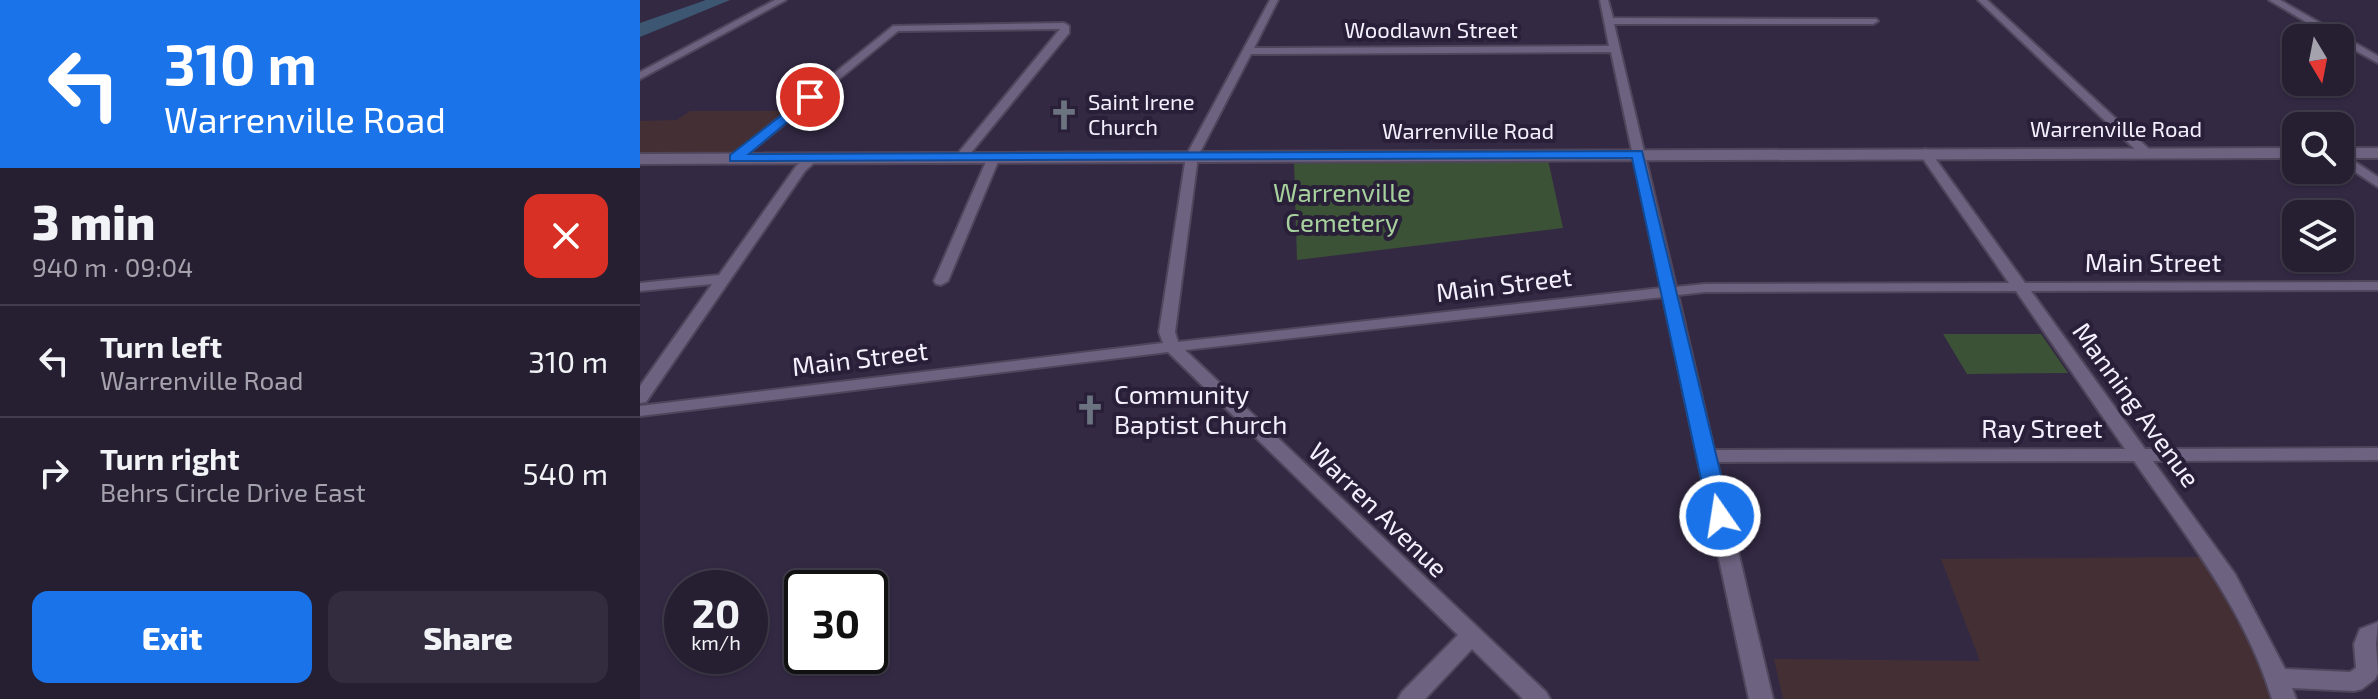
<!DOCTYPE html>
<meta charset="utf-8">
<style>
:root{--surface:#261f32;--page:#322c3e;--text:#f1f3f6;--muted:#a4a2ac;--line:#423d4d;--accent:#1a73e8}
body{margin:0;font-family:"Exo 2",sans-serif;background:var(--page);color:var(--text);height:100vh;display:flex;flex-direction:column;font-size:30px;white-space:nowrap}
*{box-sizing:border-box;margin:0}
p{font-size:26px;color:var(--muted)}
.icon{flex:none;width:44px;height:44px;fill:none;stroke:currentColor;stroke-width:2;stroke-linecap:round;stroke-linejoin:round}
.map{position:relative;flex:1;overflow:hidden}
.sheet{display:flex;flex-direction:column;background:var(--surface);width:640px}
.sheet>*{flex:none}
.top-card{background:#1a73e8;color:#fff;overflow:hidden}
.needle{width:52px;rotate:170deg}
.tools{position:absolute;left:1642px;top:24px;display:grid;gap:16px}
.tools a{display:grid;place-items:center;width:72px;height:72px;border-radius:16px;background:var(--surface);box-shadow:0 2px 6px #0004,0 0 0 2px var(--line);font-size:40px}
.speed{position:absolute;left:24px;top:570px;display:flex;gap:16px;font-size:40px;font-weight:700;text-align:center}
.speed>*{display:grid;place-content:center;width:104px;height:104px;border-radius:50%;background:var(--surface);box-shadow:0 2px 6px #0004,0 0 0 2px var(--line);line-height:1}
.speed small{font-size:20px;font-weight:400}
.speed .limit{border:4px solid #111;border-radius:12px;background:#fff;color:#111}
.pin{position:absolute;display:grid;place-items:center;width:68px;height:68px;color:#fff;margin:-34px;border:4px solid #fff;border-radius:50%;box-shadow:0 2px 8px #0007}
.me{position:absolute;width:88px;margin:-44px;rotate:347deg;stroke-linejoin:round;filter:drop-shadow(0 0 6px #0008)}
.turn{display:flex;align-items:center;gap:28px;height:168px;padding:0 32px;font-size:36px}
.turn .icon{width:104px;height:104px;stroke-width:2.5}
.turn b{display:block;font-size:56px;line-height:68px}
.round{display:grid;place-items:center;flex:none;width:84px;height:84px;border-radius:16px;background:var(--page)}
.overview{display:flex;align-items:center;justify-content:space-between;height:136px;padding:0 32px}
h1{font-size:48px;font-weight:800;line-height:60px}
.primary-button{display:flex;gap:16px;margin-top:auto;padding:16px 32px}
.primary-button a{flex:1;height:92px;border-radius:16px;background:var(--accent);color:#fff;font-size:32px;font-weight:800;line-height:92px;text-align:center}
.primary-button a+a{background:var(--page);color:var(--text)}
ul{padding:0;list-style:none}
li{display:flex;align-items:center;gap:24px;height:112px;padding:0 32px;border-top:2px solid var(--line)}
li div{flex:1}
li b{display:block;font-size:30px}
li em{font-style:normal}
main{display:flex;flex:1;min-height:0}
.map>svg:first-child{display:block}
.commercial{fill:#443034}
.green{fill:#3c5237}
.water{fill:#3d5772}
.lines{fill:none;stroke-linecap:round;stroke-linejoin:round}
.street-casing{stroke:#4f465c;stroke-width:4}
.secondary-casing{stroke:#4f465c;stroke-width:4}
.street{fill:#6d6280;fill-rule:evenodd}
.secondary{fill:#6d6280;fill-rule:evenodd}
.route{fill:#1a73e8;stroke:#114b97;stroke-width:2}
.labels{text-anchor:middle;stroke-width:8;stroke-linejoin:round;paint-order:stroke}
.far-street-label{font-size:22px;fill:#f3effd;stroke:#291f38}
.far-poi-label{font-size:22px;fill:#f3effd;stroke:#291f38;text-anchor:start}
.park-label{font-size:26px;fill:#a6d19d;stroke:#291f38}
.street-label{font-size:26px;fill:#f3effd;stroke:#291f38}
.poi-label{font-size:26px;fill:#f3effd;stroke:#291f38;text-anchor:start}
</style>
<main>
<section class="sheet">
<div class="top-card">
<div class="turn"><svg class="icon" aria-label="left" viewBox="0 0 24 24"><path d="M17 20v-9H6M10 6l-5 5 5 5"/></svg><div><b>310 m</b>Warrenville Road</div></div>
</div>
<div class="overview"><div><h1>3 min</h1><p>940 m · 09:04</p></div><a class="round" style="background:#d93025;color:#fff"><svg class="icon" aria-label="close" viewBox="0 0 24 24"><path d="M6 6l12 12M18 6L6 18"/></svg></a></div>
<ul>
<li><svg class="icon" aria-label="left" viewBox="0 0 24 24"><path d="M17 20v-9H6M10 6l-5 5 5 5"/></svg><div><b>Turn left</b><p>Warrenville Road</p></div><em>310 m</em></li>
<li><svg class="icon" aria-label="right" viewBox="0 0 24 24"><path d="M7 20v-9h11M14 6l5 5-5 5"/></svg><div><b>Turn right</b><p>Behrs Circle Drive East</p></div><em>540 m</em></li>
</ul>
<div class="primary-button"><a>Exit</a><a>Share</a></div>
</section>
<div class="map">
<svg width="1738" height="699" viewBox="0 0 1738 699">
<rect width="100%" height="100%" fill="#332943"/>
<path class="commercial" d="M50,111H149L94,155L0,156V121L37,120Z
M1566,557L1606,621L1635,699H1143L1134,659L1340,661L1301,559Z"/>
<path class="green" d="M908,160L923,228L657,260L654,162Z
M1303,334H1401L1428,373L1327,374Z"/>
<path class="water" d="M66,0H90L0,37V23Z"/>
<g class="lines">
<g class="street-casing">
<path id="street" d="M135,0H146L0,79V72Z
M630,0H638L614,48L969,46L960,0H968L973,18L1236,19L1238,21L1233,24H974L1036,287L1065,284L1369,283L1279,153L1285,149L1289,150L1385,283L1738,282V290L1391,291L1505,449L1738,448V460L1513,461L1595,574L1645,669L1710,672L1716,668L1714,644L1720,629L1738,622L1736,644L1738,673L1735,679L1722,689L1714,691L1652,688L1656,699H1632C1605,610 1546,536 1494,461L1077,462L1133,699H1109L1023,297L545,350L906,692L910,699H883L832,649L785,699H758L762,692L818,635L528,352L0,416V406L523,343L519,332L546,156ZM971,52L1021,288L538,342L535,332L558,156L611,54ZM1376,291L1485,449L1074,450L1038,295L1065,292Z
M1338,0H1347L1510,150V156H1502Z
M1629,0H1640L1738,56V63L1700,42V38H1693Z
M424,23L429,26V33L325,160L321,161L315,157L420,29L258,31L99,161L95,162L89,158L253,26Z
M1700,152L1738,177V187L1700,162Z
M354,153L360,157L308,281L301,285L296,284L294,281L348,157Z
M173,154L179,158L165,171L6,402L0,403V386L72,284L0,291V283L79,275L157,165Z"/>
</g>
<g class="secondary-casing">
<path id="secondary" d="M1656,148V158L0,164V154Z
M1700,148H1738V158H1700Z"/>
</g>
<use href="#street" class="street"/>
<use href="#secondary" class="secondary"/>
</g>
<path class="route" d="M170,93L176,97L175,99L109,154L1002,151L1091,516L1088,522H1072L1069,516L992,158L90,161V155Z"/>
<defs>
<g id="church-bare" transform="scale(2.4)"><path d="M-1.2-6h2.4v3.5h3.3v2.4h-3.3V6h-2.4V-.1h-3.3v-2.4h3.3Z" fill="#6b7280" stroke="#291f38" stroke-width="2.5" paint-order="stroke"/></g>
</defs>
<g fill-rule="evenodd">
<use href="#church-bare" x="424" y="115"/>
<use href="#church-bare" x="450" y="410"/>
</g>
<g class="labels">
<g class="far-street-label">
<text x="791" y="38">Woodlawn Street</text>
<text x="1476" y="137">Warrenville Road</text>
<text x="828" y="139">Warrenville Road</text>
</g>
<g class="far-poi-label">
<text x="448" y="110">Saint Irene<tspan x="448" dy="25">Church</tspan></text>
</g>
<g class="park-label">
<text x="702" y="202">Warrenville<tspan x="702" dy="30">Cemetery</tspan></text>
</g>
<g class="street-label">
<text x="1513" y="272">Main Street</text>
<text transform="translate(864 285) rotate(-7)" y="9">Main Street</text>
<text transform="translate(220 359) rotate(-7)" y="9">Main Street</text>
<text transform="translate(1496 405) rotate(54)" y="9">Manning Avenue</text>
<text x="1402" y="438">Ray Street</text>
<text transform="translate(738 510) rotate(44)" y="9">Warren Avenue</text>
</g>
<g class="poi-label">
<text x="474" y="404">Community<tspan x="474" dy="30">Baptist Church</tspan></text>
</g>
</g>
</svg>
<div class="tools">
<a><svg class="needle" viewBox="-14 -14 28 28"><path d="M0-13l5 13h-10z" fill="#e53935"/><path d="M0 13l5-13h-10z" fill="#a4a2ac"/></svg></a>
<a><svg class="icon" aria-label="search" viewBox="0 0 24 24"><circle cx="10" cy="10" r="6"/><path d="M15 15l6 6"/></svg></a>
<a><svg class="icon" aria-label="layers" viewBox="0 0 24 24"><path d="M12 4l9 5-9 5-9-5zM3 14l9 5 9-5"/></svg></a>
</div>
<div class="speed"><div>20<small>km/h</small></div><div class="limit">30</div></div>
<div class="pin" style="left:170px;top:97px;background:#d93025"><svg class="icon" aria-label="arrive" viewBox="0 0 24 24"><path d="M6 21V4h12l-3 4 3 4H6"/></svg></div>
<svg class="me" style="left:1080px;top:516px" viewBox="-20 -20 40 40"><circle r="17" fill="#1a73e8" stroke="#fff" stroke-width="3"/><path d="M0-11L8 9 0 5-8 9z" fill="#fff"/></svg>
</div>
</main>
